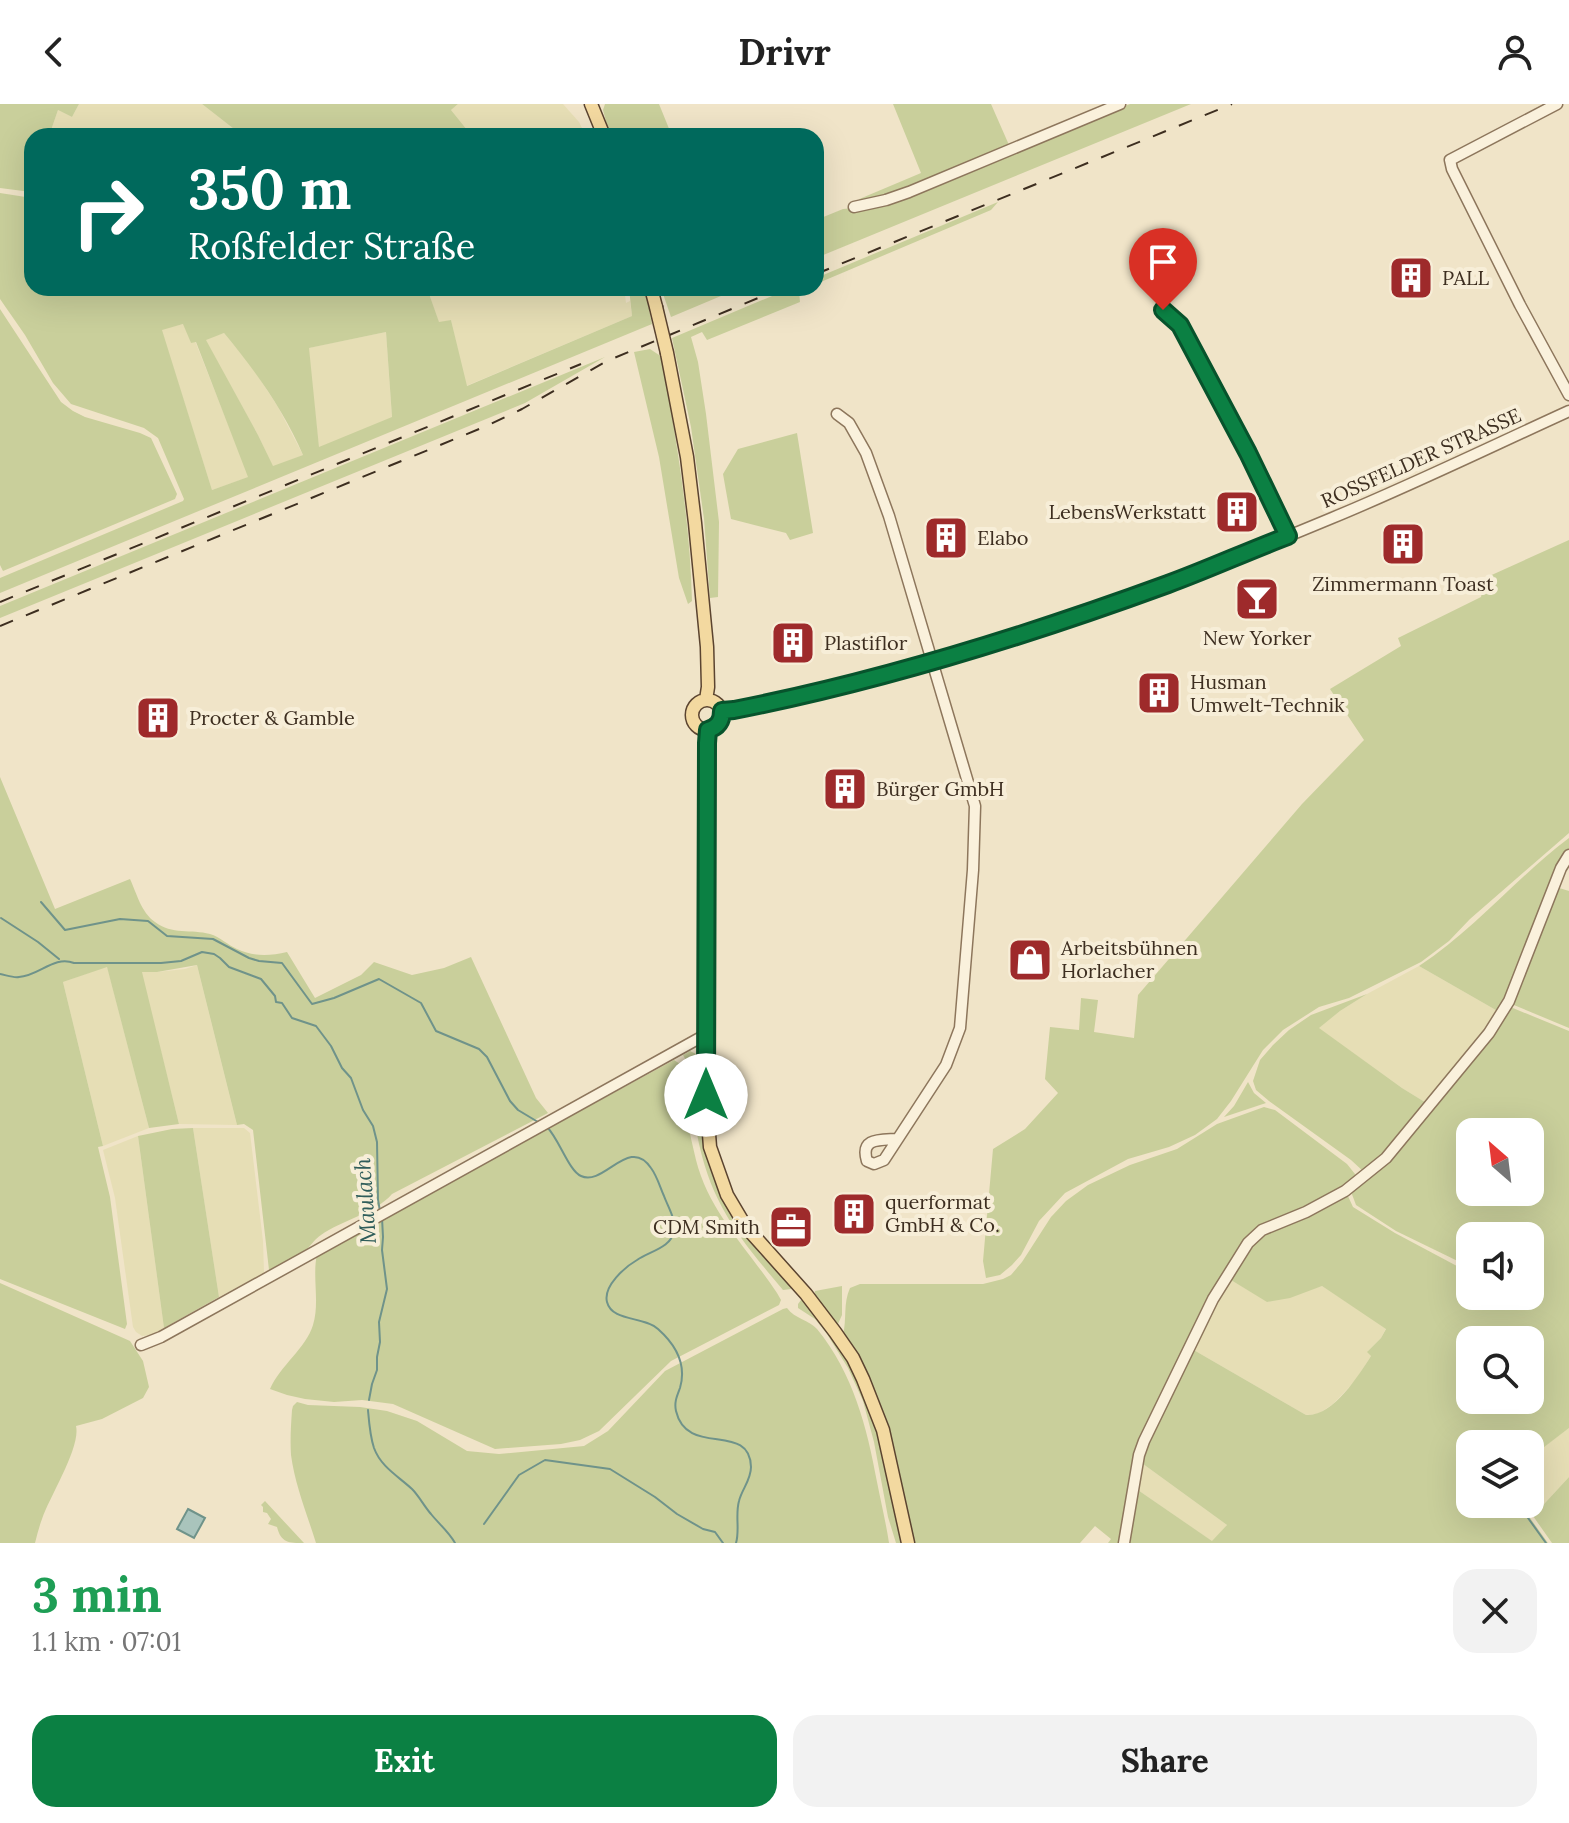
<!DOCTYPE html>
<meta charset="utf-8">
<style>
:root{--surface:#fff;--page:#f2f2f2;--text:#222;--muted:#767676;--accent:#0b8043}
body{margin:0;font-family:Lora,serif;background:var(--page);color:var(--text);height:100vh;display:flex;flex-direction:column;font-size:30px;white-space:nowrap}
*{box-sizing:border-box;margin:0}
p{font-size:26px;color:var(--muted)}
.icon{flex:none;width:44px;height:44px;fill:none;stroke:currentColor;stroke-width:2;stroke-linecap:round;stroke-linejoin:round}
.map{position:relative;height:1439px;overflow:hidden}
.details{display:flex;flex-direction:column;background:var(--surface);flex:1}
.details>*{flex:none}
.top-card{position:absolute;left:24px;top:24px;width:800px;height:168px;border-radius:24px;box-shadow:0 8px 32px #0002;background:#00695c;color:#fff;overflow:hidden}
.needle{width:52px;rotate:332deg}
.buttons{position:absolute;left:1456px;top:1014px;display:grid;gap:16px}
.buttons a{display:grid;place-items:center;width:88px;height:88px;border-radius:16px;background:var(--surface);box-shadow:0 8px 32px #0002;font-size:40px}
.pin{position:absolute;display:grid;place-items:center;width:68px;height:68px;color:#fff;margin:-82px -34px;border-radius:50% 50% 50% 0;rotate:-45deg;box-shadow:0 0 8px #0007}
.pin .icon{rotate:45deg}
.me{position:absolute;width:88px;margin:-44px;rotate:0deg;stroke-linejoin:round;filter:drop-shadow(0 0 6px #0008)}
.turn{display:flex;align-items:center;gap:28px;height:168px;padding:0 32px;font-size:36px}
.turn .icon{width:104px;height:104px;stroke-width:2.5}
.turn b{display:block;font-size:56px;line-height:68px}
.round{display:grid;place-items:center;flex:none;width:84px;height:84px;border-radius:24px;background:var(--page)}
.summary{display:flex;align-items:center;justify-content:space-between;height:136px;padding:0 32px}
h1{font-size:48px;font-weight:800;line-height:60px;color:#1e9e55}
.button{display:flex;gap:16px;margin-top:auto;padding:16px 32px}
.button a{flex:1;height:92px;border-radius:24px;background:var(--accent);color:#fff;font-size:32px;font-weight:800;line-height:92px;text-align:center}
.button a+a{background:var(--page);color:var(--text)}
header{display:flex;justify-content:space-between;align-items:center;height:104px;padding:0 32px;background:var(--surface);font-size:36px;font-weight:800}
.map>svg:first-child{display:block}
.farmland{fill:#e6deb5}
.green{fill:#c9cf9b;fill-rule:evenodd}
.water{fill:#a9c4bc;stroke:#6f938a;stroke-width:2}
.lines{fill:none;stroke-linecap:round;stroke-linejoin:round}
.stream{stroke:#6f938a;stroke-width:2}
.minor-casing{stroke:#8d765c;stroke-width:13}
.major-casing{stroke:#5b4430;stroke-width:15}
.minor{stroke:#faf1dc;stroke-width:10}
.major{stroke:#f3d9a0;stroke-width:12}
.rail{stroke:#3d2e20;stroke-width:2;stroke-dasharray:14 14;stroke-linecap:butt}
.major-bridge-casing{stroke:#5b4430;stroke-width:15;stroke-linecap:butt}
.major-bridge{stroke:#f3d9a0;stroke-width:12}
.route-casing{stroke:#07532c;stroke-width:20}
.route{stroke:#0b8043;stroke-width:14}
.labels{text-anchor:middle;stroke-width:8;stroke-linejoin:round;paint-order:stroke}
.poi-label{font-size:20px;fill:#3d2e20;stroke:#f7eed8;text-anchor:start}
.street-label{font-size:20px;fill:#3d2e20;stroke:#f7eed8}
.water-label{font-size:22px;font-style:italic;fill:#2f5d5a;stroke:#f7eed8}
</style>
<header><svg class="icon" aria-label="back" viewBox="0 0 24 24"><path d="M15 5l-7 7 7 7"/></svg>Drivr<svg class="icon" aria-label="person" viewBox="0 0 24 24"><circle cx="12" cy="8" r="4"/><path d="M4 21q1-7 8-7t8 7"/></svg></header>
<div class="map">
<svg width="1569" height="1439" viewBox="0 0 1569 1439">
<rect width="100%" height="100%" fill="#f0e4c8"/>
<path class="farmland" d="M79,0H202L243,32H49L58,6L72,13Z
M458,0H563L579,18L586,32H472L451,6Z
M427,184H624L626,199L630,197L632,212L466,282L451,216L439,219Z
M184,220L191,239L195,237L249,373L212,386L161,225Z
M386,228L392,314L319,344L308,244Z
M224,229L252,263L278,303L303,351L273,363L258,331L205,235Z
M197,861L237,1021L179,1020L141,868H157L185,865Z
M107,862L149,1024L103,1042L63,878Z
M1419,862L1501,909L1428,1000L1402,984L1318,924L1340,907L1367,890Z
M193,1024H244L250,1029L263,1137L264,1169L219,1193Z
M138,1032L164,1224L152,1231L142,1232L136,1228L133,1223L115,1094L103,1046Z
M1226,1173L1268,1198L1322,1182L1386,1224L1381,1234L1368,1247L1371,1252L1355,1277L1333,1300L1318,1310L1306,1311L1192,1245Z
M1569,1324V1373L1533,1412L1524,1400H1530V1353Z
M1139,1357L1227,1421L1213,1438L1135,1384Z"/>
<path class="green" d="M0,0H79L72,13L58,6L49,32H32L31,88L0,84Z
M202,0H458L451,6L472,32H243Z
M605,0H659L672,32H610L603,6Z
M893,0H991L1009,41L880,94L857,96L921,69Z
M1130,0H1191L816,154V116L843,105L865,103L901,94Z
M0,89L32,94V184H427L439,218L451,216L467,282L632,212L629,184H645L652,220L0,489V474L183,397L184,395L158,334L144,324L71,300L53,279L25,231L0,195ZM183,220L191,239L196,238L248,373L212,386L162,226ZM386,228L392,313L319,343L309,244ZM224,229C255,266 284,307 303,351L273,362L258,331L206,236Z
M998,98L991,106L816,180V174Z
M661,184H740L671,213Z
M791,184H805L799,187L800,198L707,236L702,228L691,233L698,258L706,310L719,418L718,493L710,494L704,415L691,323L672,234Z
M0,205L61,298L73,307L85,313L140,329L151,334L177,390L175,395L3,467L0,461Z
M650,245L662,253C676,335 690,414 692,497L688,500L679,474L659,353L634,248Z
M605,253L525,299L0,514V502Z
M797,329L813,429L790,436L786,429L731,415L723,370L738,345Z
M1569,436V729L1470,815L1449,837L1421,858L1349,894L1319,903L1283,926L1263,946L1231,997L1217,1015L1195,1031L1169,1043L1128,1055L1065,1089L1039,1117L1021,1151L1012,1161L1000,1171L986,1174L983,1157L993,1045L1025,1025L1058,989L1045,975L1050,923L1079,926L1081,894L1098,896L1094,928L1134,934L1138,891L1302,700L1364,636L1330,585L1401,542L1398,534L1481,493L1485,474Z
M0,673L55,805L130,775C137,790 141,808 155,818C172,831 191,825 210,830C220,833 228,841 237,845C254,853 270,852 287,848L315,894L361,871L374,858L412,871L444,864L471,853L536,994L548,1009L392,1090C376,1109 342,1116 321,1131C315,1135 312,1140 308,1144C298,1154 280,1160 269,1166L253,1026L244,1020L237,1021L197,861L157,868H142L179,1020L149,1024L107,863L63,878L103,1042L98,1043L110,1093L127,1220L125,1225L0,1175Z
M1569,734V749L1501,909L1419,862C1474,826 1516,774 1569,734Z
M1556,783L1569,787V924L1509,899Z
M1367,890L1340,907L1319,924L1402,984L1428,1000L1388,1049L1364,1068L1351,1056L1269,997L1256,986L1253,977L1260,956L1273,941L1289,926L1311,911Z
M1508,902L1569,927V1324L1539,1347L1534,1341L1530,1343V1340H1470V1400H1520L1548,1439H1128L1135,1384L1212,1437L1227,1421L1139,1357L1192,1245L1306,1311C1333,1313 1358,1272 1371,1252L1367,1248L1381,1234L1386,1225L1322,1182L1290,1194L1267,1198L1226,1173L1263,1128L1347,1090L1353,1103L1395,1129L1470,1169V1192H1530V1132H1470V1163L1396,1127L1356,1101L1350,1085L1364,1075L1505,909L1510,908ZM1470,1028H1530V1088H1470ZM1470,1236H1530V1296H1470Z
M690,947L696,950L701,969V1016L706,1049L744,1129L760,1150L790,1179L791,1185L783,1186C739,1134 710,1099 697,1030C694,1010 698,987 692,967C691,961 686,957 683,951Z
M674,956C698,969 685,997 688,1019C690,1031 693,1043 696,1056C709,1108 748,1145 777,1189L781,1196L779,1201L671,1257L599,1327L580,1336L561,1340L495,1345L393,1300L362,1296L334,1298L305,1295L287,1291L270,1285C280,1262 306,1244 313,1221C320,1198 312,1173 317,1150Z
M1248,978L1254,989L1266,999L1224,1013L1234,1002Z
M1264,1003L1275,1006L1347,1060L1355,1070L1354,1076L1311,1101L1255,1127L1138,1344L1122,1439H1108L1111,1435L1095,1422L1080,1439H912L894,1359L843,1231C847,1215 843,1199 850,1184L860,1180H983L1003,1175L1011,1171L1022,1158L1051,1113L1066,1097L1088,1081L1130,1061L1177,1045L1217,1020Z
M193,1024L219,1193L164,1224L138,1032L172,1025Z
M0,1179L130,1237L143,1257L149,1283L143,1294L102,1315L76,1322C81,1343 50,1392 42,1415C39,1423 37,1431 35,1439H0Z
M842,1182V1211L838,1220H835L814,1193L815,1187Z
M801,1196L808,1197L854,1266L877,1325L902,1439H896L888,1413L874,1338L863,1297L848,1264L827,1230L815,1215L798,1204V1200Z
M787,1204C795,1215 809,1216 817,1225C853,1269 867,1323 877,1378C881,1398 886,1419 889,1439H316C307,1410 295,1381 291,1351C290,1336 291,1321 292,1306L293,1302L297,1298L308,1301L360,1303L387,1307L417,1317L467,1347L499,1350L584,1342L608,1327L665,1267L783,1205Z
M1569,1373V1439H1552L1533,1412Z
M265,1397L304,1439C289,1439 281,1439 277,1423L268,1420L271,1415L267,1409L263,1408V1403L261,1401Z"/>
<path class="water" d="M188,1405L205,1414L194,1434L177,1425Z"/>
<g class="lines">
<path class="stream" d="M41,798L65,826L120,815L148,817L167,832L213,835L249,854L259,857L282,859L312,900L334,894L379,875L421,899L436,927L479,945L487,953L510,997L518,1006L538,1018
M1,814L38,838L59,855
M0,870C6,871 13,874 19,873C39,872 54,851 74,859H161L181,857L202,848L214,850L220,854L229,863L261,875L275,892L276,898L282,899L292,914L316,922L331,942L342,964L351,974L363,1006L373,1022L377,1038L378,1096L380,1107
M547,1023C559,1035 569,1067 581,1072C604,1083 629,1031 651,1064C657,1072 660,1083 664,1092C668,1103 676,1115 674,1127C671,1144 650,1147 637,1156C625,1163 603,1182 607,1198C612,1218 644,1212 658,1225C676,1241 687,1260 680,1284C677,1292 674,1298 676,1307C687,1354 750,1317 751,1363C751,1376 742,1385 739,1397C735,1411 740,1426 736,1439
M369,1296L372,1280L377,1266V1253L380,1238L379,1218L387,1185L382,1146L383,1133L382,1114
M368,1306C369,1318 370,1332 374,1344C381,1363 398,1372 412,1385C419,1392 424,1402 431,1410C439,1420 449,1428 455,1439
M1518,1400L1546,1439
M484,1420L519,1371L545,1356L610,1365L655,1393L677,1410L703,1425L715,1428L723,1439"/>
<g class="minor-casing">
<path id="minor" d="M1557,0L1450,56L1452,65L1520,201L1569,291
M854,103L886,96L909,88L1120,0
M1163,206L1180,221L1248,349L1288,432
M837,310L849,319L866,349L889,412L975,702L973,766L960,924L946,961L884,1056L874,1060L867,1057C860,1034 879,1036 896,1035
M722,607L734,606C762,601 790,596 817,589C993,547 1164,484 1332,414C1412,381 1490,343 1569,307
M141,1241L161,1233L705,931
M1124,1439L1139,1351L1144,1337L1213,1195L1248,1139L1262,1126L1306,1108L1345,1087L1386,1054L1489,929L1509,897L1561,764L1569,751"/>
</g>
<g class="major-casing">
<path id="major" d="M591,0L604,32
M651,184L656,203
M667,249L687,353L695,419L707,543L708,583L706,596
M692 611a15 15 0 1 1 30 0a15 15 0 1 1-30 0Z
M708,626L706,697V991L710,1043L727,1091L746,1123L806,1190L835,1228L853,1254L863,1275L883,1326L908,1439"/>
</g>
<use href="#minor" class="minor"/>
<use href="#major" class="major"/>
<path class="rail" d="M816,170L1232,0
M0,498L581,260
M0,522L484,323L522,305L607,257L782,184"/>
<g class="major-bridge-casing">
<path id="major-bridge" d="M656,203L667,249"/>
</g>
<use href="#major-bridge" class="major-bridge"/>
</g>
<g class="lines">
<g class="route-casing">
<path id="route" d="M706,991L707,639L708,626C718,623 722,617 722,607L734,606C882,577 1026,532 1168,480C1209,465 1248,447 1288,432L1248,349L1180,221L1163,206"/>
</g>
<use href="#route" class="route"/>
</g>
<defs>
<g id="building-square" transform="scale(2.3)"><rect x="-9" y="-9" width="18" height="18" rx="4" fill="#9e2a2b" stroke="#f7eed8"/><path d="M-4-6H4V6H1V3H-1V6H-4ZM-2.5-4.3h1.7v1.8h-1.7ZM.8-4.3h1.7v1.8H.8ZM-2.5-1h1.7V.8h-1.7ZM.8-1h1.7V.8H.8Z" fill="#fff"/></g>
<g id="bar-square" transform="scale(2.3)"><rect x="-9" y="-9" width="18" height="18" rx="4" fill="#9e2a2b" stroke="#f7eed8"/><path d="M-6-5H6L.8 .8V4.5H3.5V6h-7V4.5H-.8V.8Z" fill="#fff"/></g>
<g id="shop-square" transform="scale(2.3)"><rect x="-9" y="-9" width="18" height="18" rx="4" fill="#9e2a2b" stroke="#f7eed8"/><path d="M-5-2.5h2.3a2.7 3.5 0 0 1 5.4 0H5L5.5 6h-11ZM-1.5-2.5h3a1.5 2.3 0 0 0-3 0Z" fill="#fff"/></g>
<g id="office-square" transform="scale(2.3)"><rect x="-9" y="-9" width="18" height="18" rx="4" fill="#9e2a2b" stroke="#f7eed8"/><path d="M-6-3h4V-5.5h4V-3h4V5H-6ZM-1-4.5V-3h2v-1.5ZM-6 0V1H6V0Z" fill="#fff"/></g>
</defs>
<g fill-rule="evenodd">
<use href="#building-square" x="1411" y="174"/>
<use href="#building-square" x="1237" y="408"/>
<use href="#building-square" x="946" y="434"/>
<use href="#building-square" x="1403" y="440"/>
<use href="#bar-square" x="1257" y="495"/>
<use href="#building-square" x="793" y="539"/>
<use href="#building-square" x="1159" y="589"/>
<use href="#building-square" x="158" y="614"/>
<use href="#building-square" x="845" y="685"/>
<use href="#shop-square" x="1030" y="856"/>
<use href="#building-square" x="854" y="1110"/>
<use href="#office-square" x="791" y="1123"/>
</g>
<g class="labels">
<g class="poi-label">
<text x="1442" y="181">PALL</text>
<text x="1206" y="415" text-anchor="end">LebensWerkstatt</text>
<text x="977" y="441">Elabo</text>
<text x="1403" y="487" text-anchor="middle">Zimmermann Toast</text>
<text x="1257" y="541" text-anchor="middle">New Yorker</text>
<text x="824" y="546">Plastiflor</text>
<text x="1190" y="585">Husman<tspan x="1190" dy="23">Umwelt-Technik</tspan></text>
<text x="189" y="621">Procter &amp; Gamble</text>
<text x="876" y="692">Bürger GmbH</text>
<text x="1061" y="851">Arbeitsbühnen<tspan x="1061" dy="23">Horlacher</tspan></text>
<text x="885" y="1105">querformat<tspan x="885" dy="23">GmbH &amp; Co.</tspan></text>
<text x="760" y="1130" text-anchor="end">CDM Smith</text>
</g>
<g class="street-label">
<text transform="translate(1421 354) rotate(-24)" y="7">ROSSFELDER STRASSE</text>
</g>
<g class="water-label">
<text transform="translate(365 1097) rotate(-94)" y="8">Maulach</text>
</g>
</g>
</svg>
<div class="buttons">
<a><svg class="needle" viewBox="-14 -14 28 28"><path d="M0-13l5 13h-10z" fill="#e53935"/><path d="M0 13l5-13h-10z" fill="#767676"/></svg></a>
<a><svg class="icon" aria-label="sound" viewBox="0 0 24 24"><path d="M4 9h4l5-4v14l-5-4H4zM17 9q2 3 0 6"/></svg></a>
<a><svg class="icon" aria-label="search" viewBox="0 0 24 24"><circle cx="10" cy="10" r="6"/><path d="M15 15l6 6"/></svg></a>
<a><svg class="icon" aria-label="layers" viewBox="0 0 24 24"><path d="M12 4l9 5-9 5-9-5zM3 14l9 5 9-5"/></svg></a>
</div>
<div class="pin" style="left:1163px;top:206px;background:#d93025"><svg class="icon" aria-label="arrive" viewBox="0 0 24 24"><path d="M6 21V4h12l-3 4 3 4H6"/></svg></div>
<svg class="me" style="left:706px;top:991px" viewBox="-20 -20 40 40"><circle r="19" fill="#fff"/><path d="M0-13L10 11 0 6-10 11z" fill="#0b8043"/></svg>
<div class="top-card">
<div class="turn"><svg class="icon" aria-label="right" viewBox="0 0 24 24"><path d="M7 20v-9h11M14 6l5 5-5 5"/></svg><div><b>350 m</b>Roßfelder Straße</div></div>
</div>
</div>
<section class="details">
<div class="summary"><div><h1>3 min</h1><p>1.1 km · 07:01</p></div><a class="round"><svg class="icon" aria-label="close" viewBox="0 0 24 24"><path d="M6 6l12 12M18 6L6 18"/></svg></a></div>
<div class="button"><a>Exit</a><a>Share</a></div>
</section>
